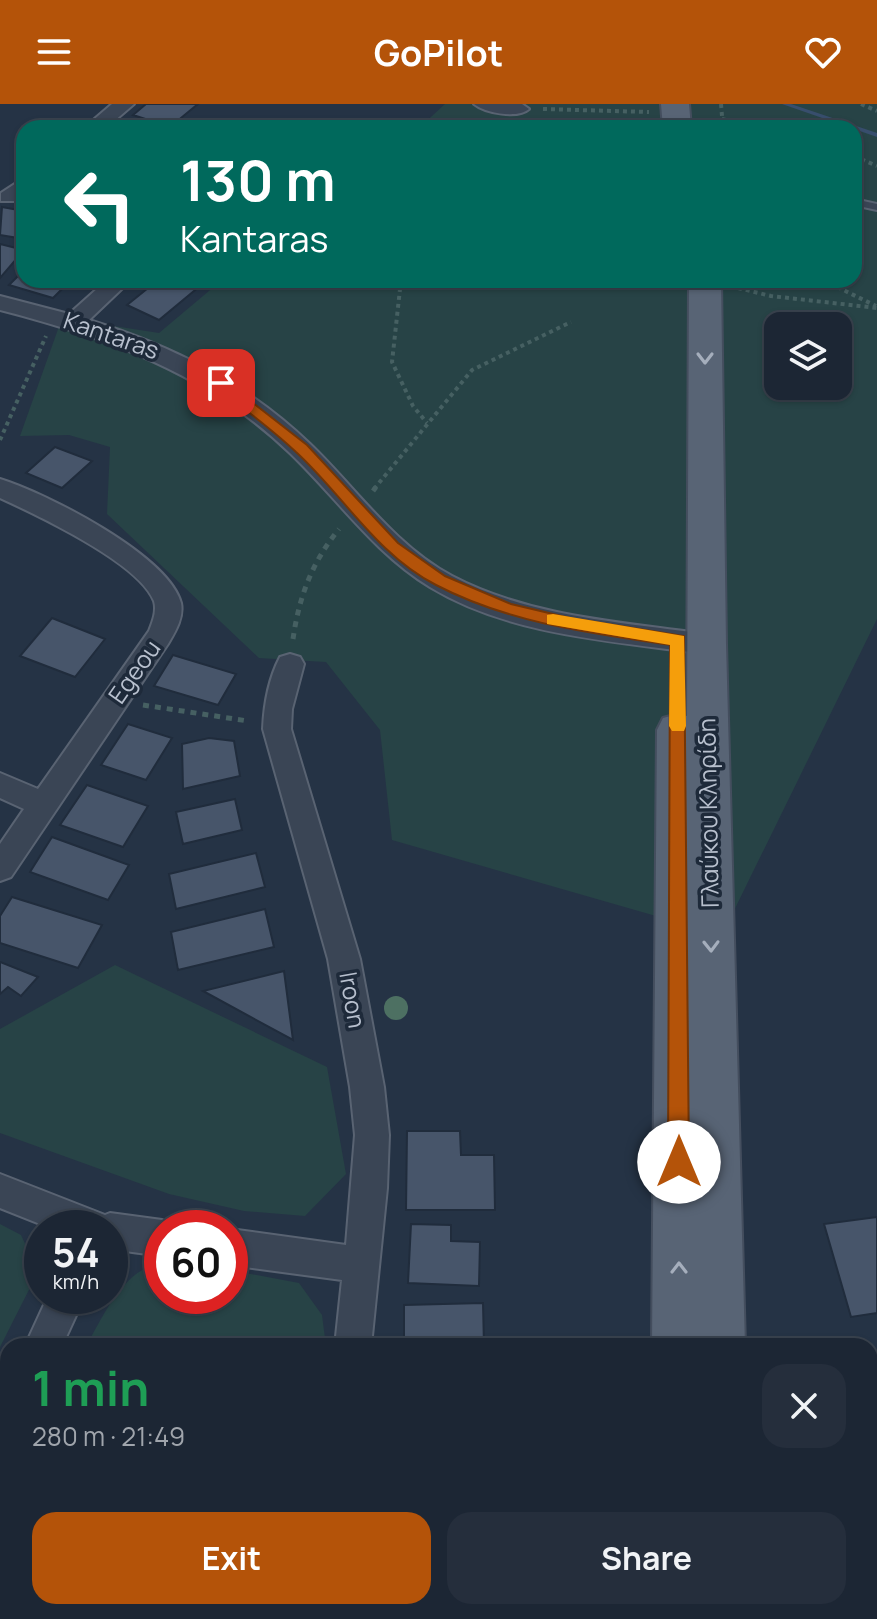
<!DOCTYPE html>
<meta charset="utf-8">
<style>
:root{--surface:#1c2634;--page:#252e3c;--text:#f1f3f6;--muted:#a0a5ac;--line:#3a434f;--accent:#b45309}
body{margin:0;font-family:Manrope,sans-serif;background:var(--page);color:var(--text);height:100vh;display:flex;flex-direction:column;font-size:30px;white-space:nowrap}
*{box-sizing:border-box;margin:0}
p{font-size:26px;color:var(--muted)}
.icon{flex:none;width:44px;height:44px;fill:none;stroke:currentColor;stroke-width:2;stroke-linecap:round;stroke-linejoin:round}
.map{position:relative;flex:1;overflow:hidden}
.side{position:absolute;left:0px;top:1234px;width:878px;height:282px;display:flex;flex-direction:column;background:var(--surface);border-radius:24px 24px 0 0;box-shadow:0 2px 6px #0004,0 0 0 2px var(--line)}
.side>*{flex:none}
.banner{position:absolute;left:16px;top:16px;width:846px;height:168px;border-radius:24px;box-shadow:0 2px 6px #0004,0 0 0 2px var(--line);background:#00695c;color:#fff;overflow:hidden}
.buttons{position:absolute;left:764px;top:208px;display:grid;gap:16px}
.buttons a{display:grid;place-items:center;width:88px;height:88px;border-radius:16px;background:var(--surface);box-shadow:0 2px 6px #0004,0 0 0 2px var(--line);font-size:40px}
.speed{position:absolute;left:24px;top:1106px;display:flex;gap:16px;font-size:40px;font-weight:700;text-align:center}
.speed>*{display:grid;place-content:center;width:104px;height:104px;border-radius:50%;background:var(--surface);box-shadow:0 2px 6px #0004,0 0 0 2px var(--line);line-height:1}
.speed small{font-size:20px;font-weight:400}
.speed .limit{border:12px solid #d22;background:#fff;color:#111}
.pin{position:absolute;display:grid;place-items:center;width:68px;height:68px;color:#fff;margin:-34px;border-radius:16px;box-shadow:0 4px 12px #0006}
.me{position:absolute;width:88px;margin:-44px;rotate:0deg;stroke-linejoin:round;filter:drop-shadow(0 0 6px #0008)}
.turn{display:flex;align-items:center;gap:28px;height:168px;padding:0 32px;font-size:36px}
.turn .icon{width:104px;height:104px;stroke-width:2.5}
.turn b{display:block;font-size:56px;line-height:68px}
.round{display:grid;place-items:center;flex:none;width:84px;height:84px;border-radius:24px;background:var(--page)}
.overview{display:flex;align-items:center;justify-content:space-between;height:136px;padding:0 32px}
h1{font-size:48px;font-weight:700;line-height:60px;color:#1e9e55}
.primary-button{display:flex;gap:16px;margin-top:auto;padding:16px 32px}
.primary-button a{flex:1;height:92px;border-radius:24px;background:var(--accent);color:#fff;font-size:32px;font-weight:700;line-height:92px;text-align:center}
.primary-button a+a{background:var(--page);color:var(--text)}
header{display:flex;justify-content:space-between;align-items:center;height:104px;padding:0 32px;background:var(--accent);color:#fff;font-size:36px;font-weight:700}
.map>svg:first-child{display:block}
.green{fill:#274346;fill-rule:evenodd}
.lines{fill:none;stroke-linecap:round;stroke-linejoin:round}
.stream{fill:#384e6d;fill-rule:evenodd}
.building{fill:#47556a;stroke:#202c3c;stroke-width:2}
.service-casing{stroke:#596372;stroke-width:4}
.minor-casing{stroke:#596372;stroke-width:4}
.primary-casing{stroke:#444e5e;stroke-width:4}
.path-far1{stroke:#466062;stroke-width:4;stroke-dasharray:4 4;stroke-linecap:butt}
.path{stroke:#466062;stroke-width:5;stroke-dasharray:6 6;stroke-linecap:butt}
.service{fill:#3a4555;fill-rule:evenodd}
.minor{fill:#3a4555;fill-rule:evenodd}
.primary{fill:#586475;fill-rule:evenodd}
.tree{fill:#4d7062}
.oneway{stroke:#a5aebc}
.route{fill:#b45309;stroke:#753606;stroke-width:2}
.slow{fill:#f59e0b}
.labels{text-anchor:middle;stroke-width:7;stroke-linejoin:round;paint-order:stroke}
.street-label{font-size:24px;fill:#b8c0ce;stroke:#1e2a3a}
</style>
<header><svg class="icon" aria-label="menu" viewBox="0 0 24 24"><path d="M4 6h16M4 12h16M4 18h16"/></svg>GoPilot<svg class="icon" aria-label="heart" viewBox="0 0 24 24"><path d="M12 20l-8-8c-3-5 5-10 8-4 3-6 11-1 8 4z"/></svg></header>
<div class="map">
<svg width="877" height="1515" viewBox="0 0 877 1515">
<rect width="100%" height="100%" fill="#253345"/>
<path class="green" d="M445,0H877V515L722,831L392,736L380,626L326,558L259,554L107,410L110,343L69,331L20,332L62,214L159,229L222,176H854V24H419ZM778,222H838V282H778Z
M115,861L327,963L346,1070L305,1112L244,1107L169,1090L0,1029V925Z
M0,1120L21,1131L38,1168L0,1243Z
M162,1159V1192H230V1166L299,1179L322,1211L326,1242H86C104,1211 124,1164 162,1159Z"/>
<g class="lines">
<path class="stream" d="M782,0H791L877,29V33Z"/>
</g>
<path class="building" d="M146,0H198L170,23L133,11Z
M2,103L24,107V135L0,131Z
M0,140L24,146L0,174Z
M24,166V176H71L53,194L9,181Z
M158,176H202L206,177L159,216L127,201Z
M55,343L92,357L62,384L26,369Z
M52,514L105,535L75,573L20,552Z
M173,551L236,570L218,601L154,582Z
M128,620L172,634L146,676L101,661Z
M209,634L234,637L240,672L183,685L182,640Z
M87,681L148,702L123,743L60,721Z
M235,695L242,726L183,740L176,708Z
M52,733L129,761L108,796L30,768Z
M256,749L265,783L176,805L169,770Z
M12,793L102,821L78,864L0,839V812Z
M265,805L274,843L178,866L171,828Z
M0,858L38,873L21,892L8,883L0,890Z
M284,867L293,936L203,887Z
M407,1027H460L461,1051H494L495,1106H406Z
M877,1113V1209L851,1213L824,1120Z
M411,1120L451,1121V1137L480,1138L479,1182L408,1179Z
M483,1199L484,1242H404V1201Z"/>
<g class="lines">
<g class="service-casing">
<path id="service" d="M854,95L877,100V106L854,101Z"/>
</g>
<g class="minor-casing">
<path id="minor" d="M112,0H134L106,24H84Z
M474,0H522L529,5C518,15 485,9 474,0Z
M24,74V90L15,97H1V89Z
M107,176H131L89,216C172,242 247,279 310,340C356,384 394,441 452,472C530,513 621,518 706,530L716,533L719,540L716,547L706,550C614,537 511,532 430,483C374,449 337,394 290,349C208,270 109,234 0,206V192L69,210Z
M0,375C46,389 168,451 181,499C184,514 175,528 168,540L11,773L0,777V740L24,705L0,694V669L38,685L149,527C153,517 157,507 154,497C139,459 37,411 0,394Z
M290,550L300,553L304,560L292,605L291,625L360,855L384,983L389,1031L387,1084L371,1242H335L342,1176L230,1161V1125L346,1141L355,1031L350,983L328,855L263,625C264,601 269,574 280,553Z
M0,1070L105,1111L110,1109L162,1116L176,1124H162V1152L110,1145V1124H50L0,1104Z
M48,1192H85L62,1242H25Z
M8,1290V1339L0,1342V1293Z
M303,1508H343L342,1515H302Z"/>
</g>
<g class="primary-casing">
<path id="primary" d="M661,0H689L691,24H663Z
M689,176H721L726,540L745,1242H652L657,626L663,614L678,610L687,612Z
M649,1508H753V1515H649Z"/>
</g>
<path class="path-far1" d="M721,0L723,24
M861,0L877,7
M543,5L649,8
M722,15L764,24
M854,52L877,62
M401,176L392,258L413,302L427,319
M823,176L876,202
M738,184L771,192L877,204
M0,336L46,232
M374,385L472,266L571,218"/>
<path class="path" d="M373,387L376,383
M293,535C299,493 312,458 339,425
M143,601L248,617"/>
<use href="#service" class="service"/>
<use href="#minor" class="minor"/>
<use href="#primary" class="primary"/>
</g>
<circle class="tree" cx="396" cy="904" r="12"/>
<defs><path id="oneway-chevron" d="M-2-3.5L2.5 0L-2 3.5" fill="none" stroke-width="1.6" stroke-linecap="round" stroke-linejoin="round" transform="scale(2)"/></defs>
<g class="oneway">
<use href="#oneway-chevron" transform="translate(705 254) rotate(90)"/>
<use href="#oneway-chevron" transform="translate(711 842) rotate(89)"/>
<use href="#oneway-chevron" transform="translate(679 1164) rotate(-90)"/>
</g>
<path class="route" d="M221,274L307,341L398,439L445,472L511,500L570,514L684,532L689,1058L686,1065L679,1068L671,1065L668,1058L670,541C589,529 509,519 436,481C377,451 343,391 296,348C271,324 242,304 216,282V276Z"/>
<path class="slow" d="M553,510L684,532L686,622L684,627H672L669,622L670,541L547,520V511Z"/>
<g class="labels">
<g class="street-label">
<text transform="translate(111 232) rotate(19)" y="8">Kantaras</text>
<text transform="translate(135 568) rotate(-55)" y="8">Egeou</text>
<text transform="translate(709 709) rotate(-91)" y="8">Γλαύκου Κληρίδη</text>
<text transform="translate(352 896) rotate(80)" y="8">Iroon</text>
</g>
</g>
</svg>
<div class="buttons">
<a><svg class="icon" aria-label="layers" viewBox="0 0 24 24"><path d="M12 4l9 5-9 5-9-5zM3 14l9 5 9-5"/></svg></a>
</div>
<div class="speed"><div>54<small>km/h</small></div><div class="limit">60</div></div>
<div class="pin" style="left:221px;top:279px;background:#d93025"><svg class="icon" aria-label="arrive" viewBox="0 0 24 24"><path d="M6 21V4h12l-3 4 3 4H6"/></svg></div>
<svg class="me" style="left:679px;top:1058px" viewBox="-20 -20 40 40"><circle r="19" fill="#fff"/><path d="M0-13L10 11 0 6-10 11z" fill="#b45309"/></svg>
<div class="banner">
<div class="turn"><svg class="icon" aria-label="left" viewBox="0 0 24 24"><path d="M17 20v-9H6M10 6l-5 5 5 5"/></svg><div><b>130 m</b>Kantaras</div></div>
</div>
<section class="side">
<div class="overview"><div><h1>1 min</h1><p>280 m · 21:49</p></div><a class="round"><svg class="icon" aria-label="close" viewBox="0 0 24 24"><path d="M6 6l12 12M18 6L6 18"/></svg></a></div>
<div class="primary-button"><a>Exit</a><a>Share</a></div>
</section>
</div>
